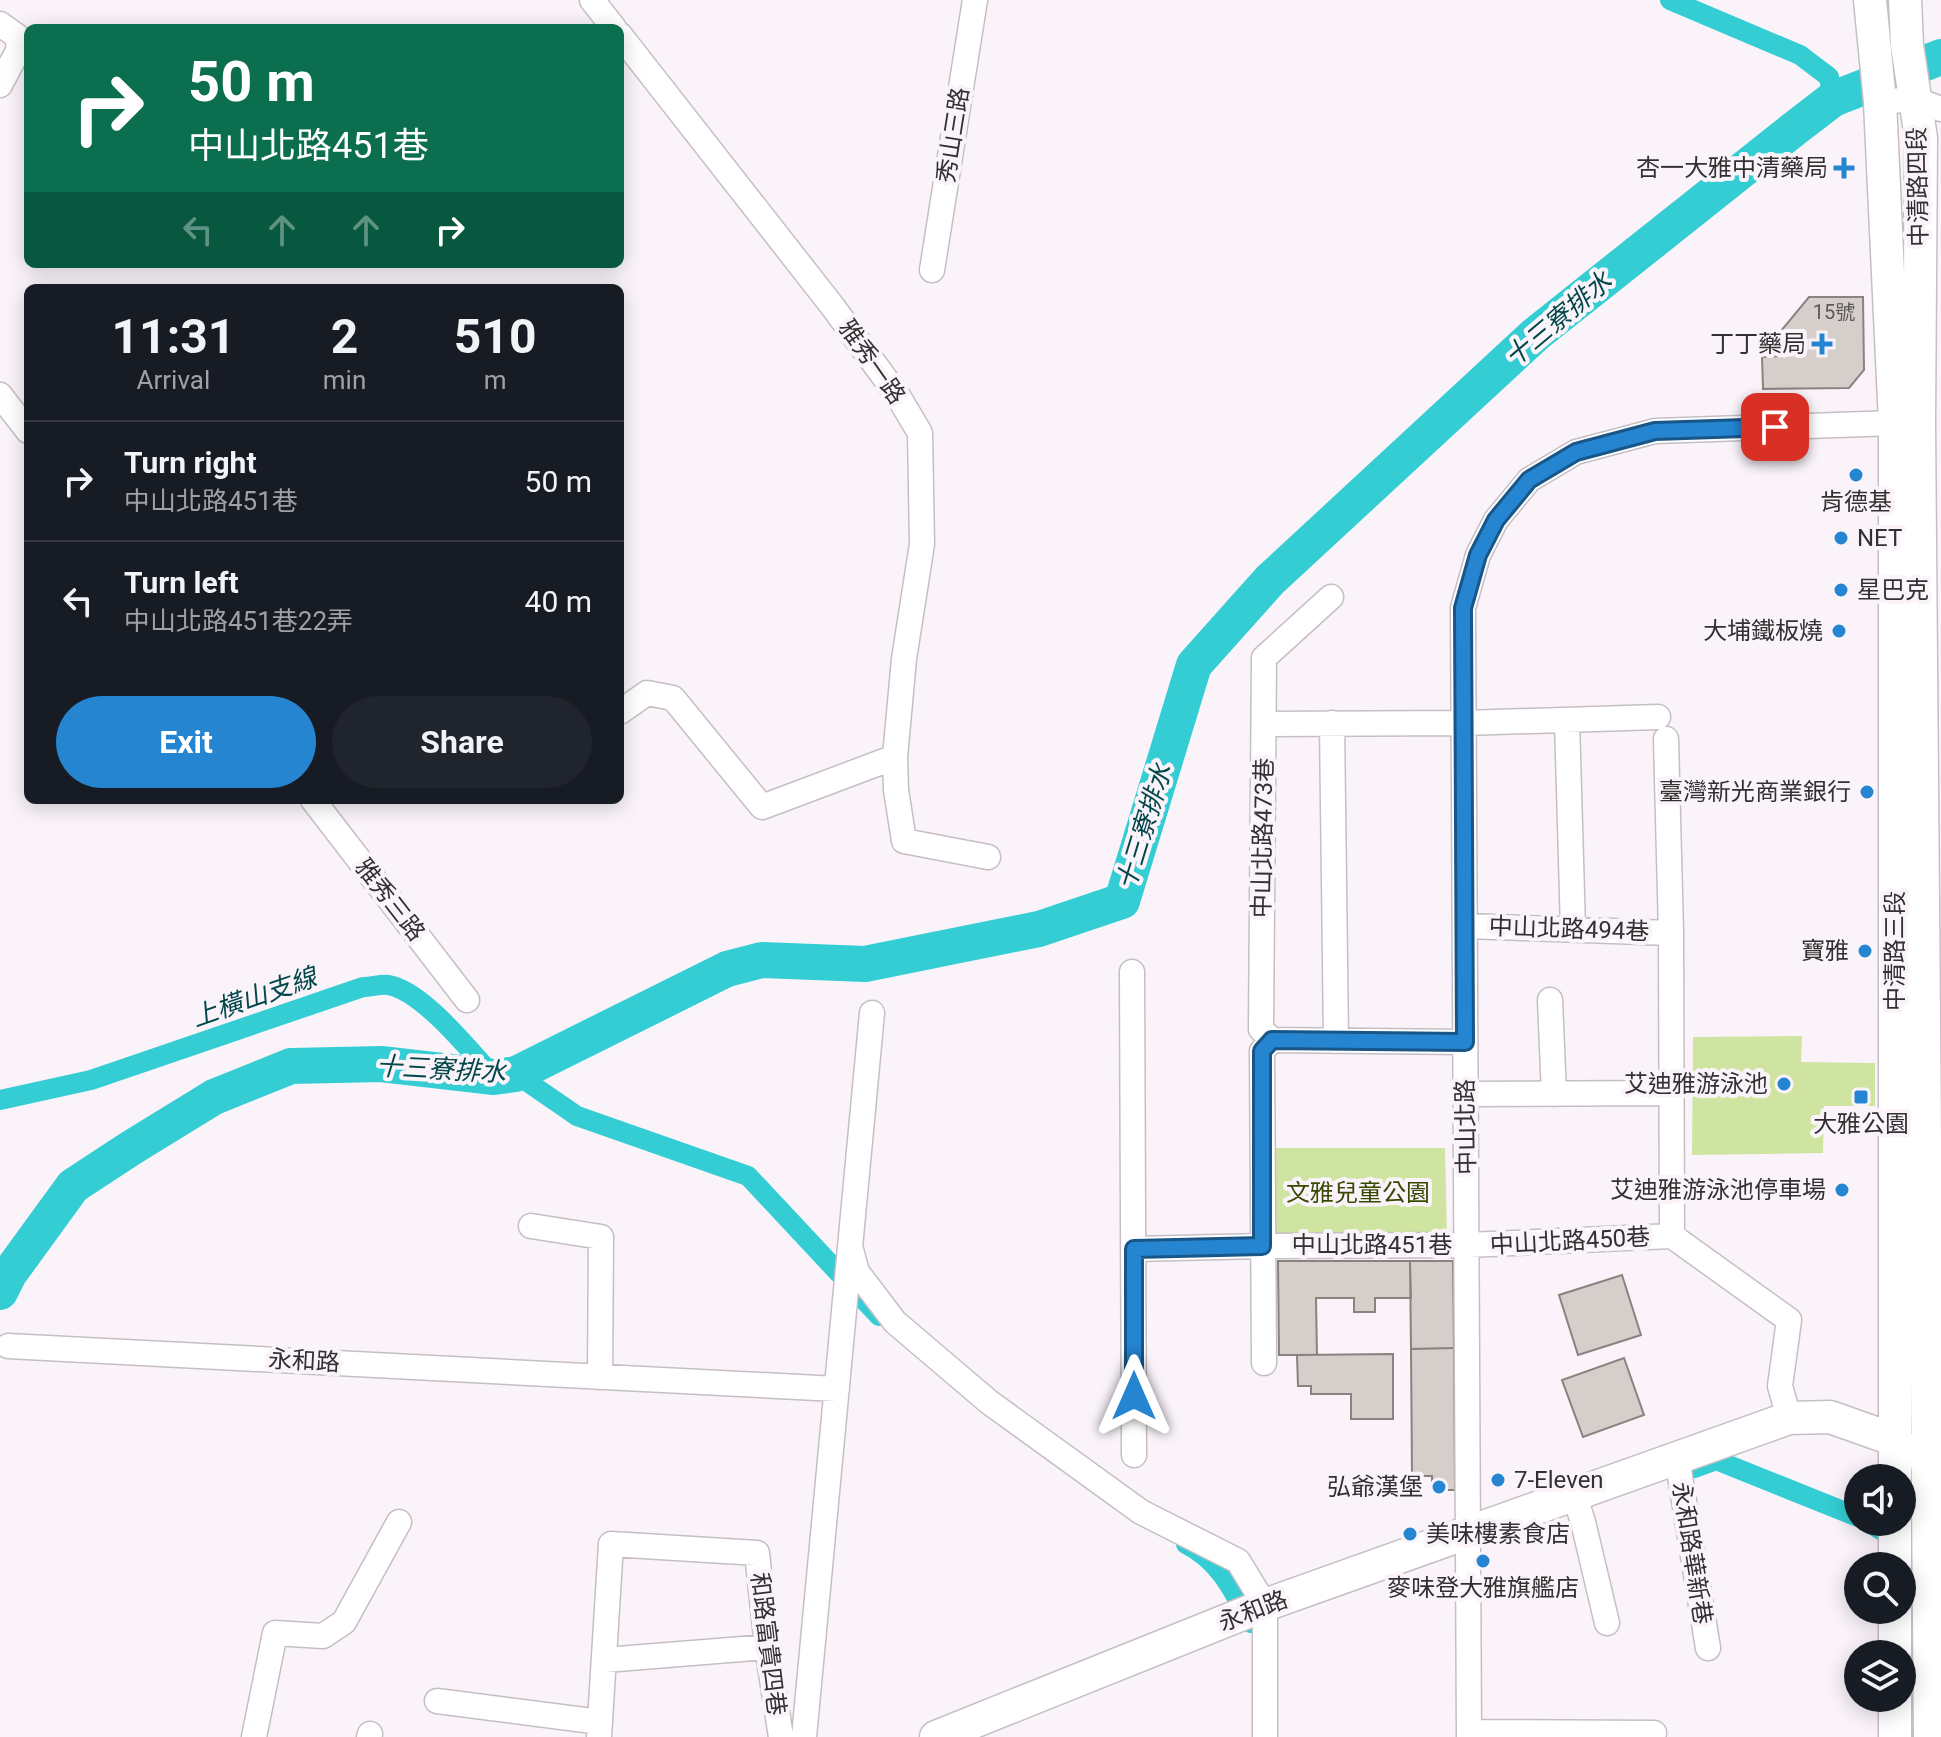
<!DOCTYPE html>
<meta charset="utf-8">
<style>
:root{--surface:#171b24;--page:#20242c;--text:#f1f3f6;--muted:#9ea1a6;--line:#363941;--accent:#2585d1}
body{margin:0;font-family:Roboto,"Noto Sans TC",sans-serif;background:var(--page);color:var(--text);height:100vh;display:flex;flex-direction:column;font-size:30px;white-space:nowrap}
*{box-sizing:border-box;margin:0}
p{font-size:26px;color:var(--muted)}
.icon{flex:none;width:44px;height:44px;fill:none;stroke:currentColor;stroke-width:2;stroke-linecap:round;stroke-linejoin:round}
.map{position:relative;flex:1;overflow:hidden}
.side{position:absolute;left:24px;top:284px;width:600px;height:520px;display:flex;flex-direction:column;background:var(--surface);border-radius:12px;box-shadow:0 4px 20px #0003}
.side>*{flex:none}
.banner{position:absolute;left:24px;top:24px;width:600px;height:244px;border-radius:12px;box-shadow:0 4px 20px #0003;background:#0b6e4f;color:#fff;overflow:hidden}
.fabs{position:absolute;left:1844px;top:1464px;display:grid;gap:16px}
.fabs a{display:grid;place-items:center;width:72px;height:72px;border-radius:50%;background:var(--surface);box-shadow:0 4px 20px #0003;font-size:40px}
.pin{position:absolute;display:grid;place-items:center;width:68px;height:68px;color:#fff;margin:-34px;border-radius:16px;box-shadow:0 4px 12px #0006}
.me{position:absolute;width:88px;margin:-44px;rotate:0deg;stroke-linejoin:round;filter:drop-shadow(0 0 6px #0008)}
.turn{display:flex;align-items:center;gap:28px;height:168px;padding:0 32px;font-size:36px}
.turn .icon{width:104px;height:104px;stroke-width:2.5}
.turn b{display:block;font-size:56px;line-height:68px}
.lanes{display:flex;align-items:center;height:76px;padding:0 32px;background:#0003;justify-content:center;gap:40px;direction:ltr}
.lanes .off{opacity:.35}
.eta{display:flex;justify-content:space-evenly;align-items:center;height:136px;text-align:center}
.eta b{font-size:48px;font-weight:700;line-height:56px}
.primary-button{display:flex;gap:16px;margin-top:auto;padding:16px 32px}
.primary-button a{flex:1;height:92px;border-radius:48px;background:var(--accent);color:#fff;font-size:32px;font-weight:700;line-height:92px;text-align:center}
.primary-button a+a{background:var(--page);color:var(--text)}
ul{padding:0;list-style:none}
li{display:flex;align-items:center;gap:24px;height:120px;padding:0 32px;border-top:2px solid var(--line)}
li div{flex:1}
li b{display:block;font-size:30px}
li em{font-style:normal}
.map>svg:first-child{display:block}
.green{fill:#cfe4a1}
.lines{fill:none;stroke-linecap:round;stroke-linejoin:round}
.canal{stroke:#34cdd4;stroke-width:20}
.river{stroke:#34cdd4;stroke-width:36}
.building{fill:#d6cecb;stroke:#89827f;stroke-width:2}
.minor-casing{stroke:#c5bfc5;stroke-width:27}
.major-casing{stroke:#c5bfc5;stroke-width:35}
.minor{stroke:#fff;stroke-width:24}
.major{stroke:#fff;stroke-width:32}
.route-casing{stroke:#185688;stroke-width:20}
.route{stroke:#2585d1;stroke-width:14}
.poi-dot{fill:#2585d1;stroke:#faf4fa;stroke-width:3}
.labels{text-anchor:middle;stroke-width:8;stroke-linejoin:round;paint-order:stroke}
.number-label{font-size:20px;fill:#5c5858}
.street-label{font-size:24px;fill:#333032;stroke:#faf4fa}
.poi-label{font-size:24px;fill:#333032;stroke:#faf4fa;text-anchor:end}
.park-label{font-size:24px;fill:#394800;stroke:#faf4fa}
.water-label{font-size:26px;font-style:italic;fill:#02474a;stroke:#faf4fa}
</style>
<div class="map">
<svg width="1941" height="1737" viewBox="0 0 1941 1737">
<rect width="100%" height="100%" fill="#faf4fa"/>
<path class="green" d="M1802,1036L1801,1062L1875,1063V1106H1824L1823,1153L1692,1155L1693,1037Z
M1270,1148H1445L1447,1238L1270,1239Z"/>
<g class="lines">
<path class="canal" d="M1670,0L1800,55L1829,77L1833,99
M516,1074L577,1116L748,1176L879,1316
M0,1100L91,1080L363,987C371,987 381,984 388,985C422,990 471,1052 494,1077
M1694,1468L1716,1460L1858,1517
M1868,1522L1884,1532
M1186,1544C1220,1561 1233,1591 1251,1623"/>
<path class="river" d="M0,1292L9,1274L73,1186L131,1148L214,1097L291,1066L381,1064L494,1077L516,1074L727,969L762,960L865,964L1039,929L1122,901L1194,665L1270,580L1536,334L1794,129L1833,99L1941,57"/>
</g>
<path class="building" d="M1809,297H1863L1864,370L1849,388L1763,389L1762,357L1780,356V332Z
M1278,1261H1410L1411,1298H1375V1312H1354V1298H1316L1317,1355H1279Z
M1410,1261H1453L1454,1348L1411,1349Z
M1622,1275L1641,1335L1578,1355L1559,1295Z
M1454,1348L1455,1490H1432V1476H1412L1411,1349Z
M1393,1354V1419H1351V1394H1311V1386H1298L1297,1355Z
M1624,1358L1644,1415L1583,1437L1562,1380Z"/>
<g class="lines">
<g class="minor-casing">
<path id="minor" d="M592,0L614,28
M0,24L17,36L19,49L0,85
M620,35L833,307L898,396L920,433L922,544L904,659L895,757L896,790L904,841L988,857
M1880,102L1914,99L1941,109
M932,270L975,0
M0,395L28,431
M1331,597L1264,658L1261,1029L1272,1040L1465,1042
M620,712L647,693L673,698L762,807L895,757
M1567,720L1573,929
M1332,723L1336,1041
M1264,724L1464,723L1658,717
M1666,739L1671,933L1672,1236
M313,800L467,1000
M1465,926L1671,933
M1132,972L1134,1455
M1550,1000L1554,1094
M1466,1094L1672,1093
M531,1226L601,1237L600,1377
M1672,1236L1789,1320L1780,1386L1789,1418
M1134,1249L1262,1246L1467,1245L1672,1236
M851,1250L857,1272L895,1322L989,1402L1141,1512L1238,1561L1265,1605V1737
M8,1346L837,1389
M1264,1363L1262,1051L1272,1040
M1677,1458L1708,1648
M1574,1494L1583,1522L1607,1623
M605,1660L767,1647
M437,1701L600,1722
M1469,1732L1654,1733
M254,1737L275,1633L323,1636L344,1622L399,1522
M369,1737L370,1734
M599,1737L611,1544L757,1553L767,1647L781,1737
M804,1737L872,1013
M1469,1737L1463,608L1478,555L1496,520L1529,480L1576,452L1655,431L1895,423"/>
</g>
<g class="major-casing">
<path id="major" d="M1870,0L1880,102L1895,423V1478
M1905,0L1907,45L1921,138L1919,423L1930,1737
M1895,1566V1522
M1895,1654V1610
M936,1737L1265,1605L1789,1418L1830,1417L1895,1440L1907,1453
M1895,1737V1698"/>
</g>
<use href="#minor" class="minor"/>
<use href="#major" class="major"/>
</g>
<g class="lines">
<g class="route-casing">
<path id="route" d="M1134,1396V1249L1262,1246V1051L1272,1040L1465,1042L1463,608L1478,555L1496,520L1529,480L1576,452L1655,431L1775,427"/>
</g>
<use href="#route" class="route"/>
</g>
<g class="poi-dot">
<path d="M1840 156h8v8h8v8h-8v8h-8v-8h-8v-8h8z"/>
<path d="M1818 332h8v8h8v8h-8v8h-8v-8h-8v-8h8z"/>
<circle cx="1856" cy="475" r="8"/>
<circle cx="1841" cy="538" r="8"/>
<circle cx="1841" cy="590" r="8"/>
<circle cx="1839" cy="631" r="8"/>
<circle cx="1867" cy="792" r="8"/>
<circle cx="1865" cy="951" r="8"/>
<circle cx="1784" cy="1084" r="8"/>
<rect x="1853" y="1089" width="16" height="16" rx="4"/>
<circle cx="1842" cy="1190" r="8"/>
<circle cx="1498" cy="1480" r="8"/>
<circle cx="1439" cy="1487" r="8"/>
<circle cx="1410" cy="1534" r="8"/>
<circle cx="1483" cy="1561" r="8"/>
</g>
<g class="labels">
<g class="number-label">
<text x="1834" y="319">15號</text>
</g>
<g class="street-label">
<text transform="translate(953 135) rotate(-81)" y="8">秀山三路</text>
<text transform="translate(1918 187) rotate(-91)" y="8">中清路四段</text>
<text transform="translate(872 362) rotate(55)" y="8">雅秀一路</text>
<text transform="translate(1263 838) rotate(-89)" y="8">中山北路473巷</text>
<text transform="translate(390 900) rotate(52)" y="8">雅秀三路</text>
<text transform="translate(1569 929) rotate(2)" y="8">中山北路494巷</text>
<text transform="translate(1895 951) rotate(-90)" y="8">中清路三段</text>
<text transform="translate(1466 1127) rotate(-91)" y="8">中山北路</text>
<text transform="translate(1570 1241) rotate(-3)" y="8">中山北路450巷</text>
<text x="1372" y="1253">中山北路451巷</text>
<text transform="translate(304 1361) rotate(3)" y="8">永和路</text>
<text transform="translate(1692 1553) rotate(81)" y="8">永和路華新巷</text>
<text transform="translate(1253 1611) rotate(-21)" y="8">永和路</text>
<text transform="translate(768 1644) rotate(83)" y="8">和路富貴四巷</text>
</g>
<g class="poi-label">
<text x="1828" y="176">杏一大雅中清藥局</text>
<text x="1806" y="352">丁丁藥局</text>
<text x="1856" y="510" text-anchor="middle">肯德基</text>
<text x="1857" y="546" text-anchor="start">NET</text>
<text x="1857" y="598" text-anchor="start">星巴克</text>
<text x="1823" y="639">大埔鐵板燒</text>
<text x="1851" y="800">臺灣新光商業銀行</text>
<text x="1849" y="959">寶雅</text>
<text x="1768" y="1092">艾迪雅游泳池</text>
<text x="1861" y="1132" text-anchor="middle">大雅公園</text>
<text x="1826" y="1198">艾迪雅游泳池停車場</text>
<text x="1514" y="1488" text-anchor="start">7-Eleven</text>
<text x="1423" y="1495">弘爺漢堡</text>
<text x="1426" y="1542" text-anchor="start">美味樓素食店</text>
<text x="1483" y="1596" text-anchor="middle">麥味登大雅旗艦店</text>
</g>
<g class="park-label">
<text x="1358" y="1201">文雅兒童公園</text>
</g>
<g class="water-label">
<text transform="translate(1558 319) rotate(-40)" y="9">十三寮排水</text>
<text transform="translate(1144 827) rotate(-73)" y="9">十三寮排水</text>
<text transform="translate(254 997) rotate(-19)" y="9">上橫山支線</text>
<text transform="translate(441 1069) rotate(3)" y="9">十三寮排水</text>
</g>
</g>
</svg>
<div class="fabs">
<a><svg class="icon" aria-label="sound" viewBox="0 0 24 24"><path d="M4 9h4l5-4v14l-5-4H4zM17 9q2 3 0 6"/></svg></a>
<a><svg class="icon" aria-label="search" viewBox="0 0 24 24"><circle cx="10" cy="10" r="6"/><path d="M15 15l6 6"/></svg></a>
<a><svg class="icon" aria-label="layers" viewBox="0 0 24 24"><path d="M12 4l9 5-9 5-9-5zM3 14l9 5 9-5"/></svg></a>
</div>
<div class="pin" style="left:1775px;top:427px;background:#d93025"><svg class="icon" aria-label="arrive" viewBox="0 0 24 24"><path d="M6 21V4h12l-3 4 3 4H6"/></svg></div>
<svg class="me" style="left:1134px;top:1396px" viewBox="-20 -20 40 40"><path d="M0-17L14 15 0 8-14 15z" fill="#2585d1" stroke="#fff" stroke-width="4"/></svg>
<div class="banner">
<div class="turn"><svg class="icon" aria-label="right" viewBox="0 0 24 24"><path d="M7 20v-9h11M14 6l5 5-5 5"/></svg><div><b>50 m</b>中山北路451巷</div></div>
<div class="lanes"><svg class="icon off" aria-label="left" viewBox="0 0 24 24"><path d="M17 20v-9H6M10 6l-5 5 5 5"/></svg><svg class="icon off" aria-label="ahead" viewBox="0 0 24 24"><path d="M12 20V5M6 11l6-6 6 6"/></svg><svg class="icon off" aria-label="ahead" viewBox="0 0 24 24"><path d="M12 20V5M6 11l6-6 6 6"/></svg><svg class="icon" aria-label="right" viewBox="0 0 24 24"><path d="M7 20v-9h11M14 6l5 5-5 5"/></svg></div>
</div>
<section class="side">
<div class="eta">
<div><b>11:31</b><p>Arrival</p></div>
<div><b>2</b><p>min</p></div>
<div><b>510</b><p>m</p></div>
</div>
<ul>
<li><svg class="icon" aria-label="right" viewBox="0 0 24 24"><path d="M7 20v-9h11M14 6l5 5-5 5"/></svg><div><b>Turn right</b><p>中山北路451巷</p></div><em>50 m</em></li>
<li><svg class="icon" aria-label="left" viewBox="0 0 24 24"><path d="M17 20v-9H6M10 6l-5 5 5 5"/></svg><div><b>Turn left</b><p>中山北路451巷22弄</p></div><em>40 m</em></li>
</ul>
<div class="primary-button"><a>Exit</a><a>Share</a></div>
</section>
</div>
